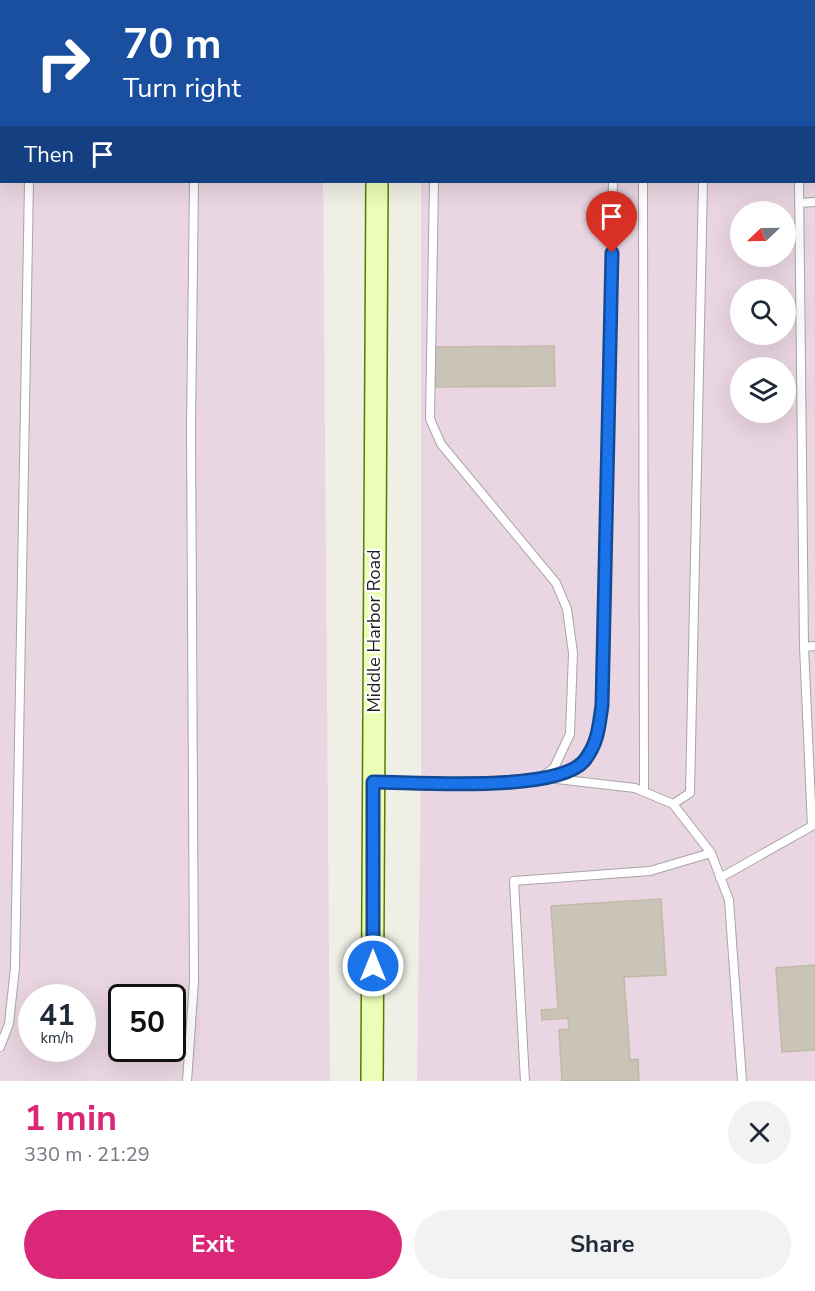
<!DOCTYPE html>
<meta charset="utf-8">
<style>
:root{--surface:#fff;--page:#f2f2f3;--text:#1f2937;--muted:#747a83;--accent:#db2777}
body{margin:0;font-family:"Nunito Sans",sans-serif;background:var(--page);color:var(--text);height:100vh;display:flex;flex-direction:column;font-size:22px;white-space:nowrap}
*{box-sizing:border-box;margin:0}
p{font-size:20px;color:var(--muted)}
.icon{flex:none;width:33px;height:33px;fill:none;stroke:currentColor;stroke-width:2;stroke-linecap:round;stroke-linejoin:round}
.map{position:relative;height:1081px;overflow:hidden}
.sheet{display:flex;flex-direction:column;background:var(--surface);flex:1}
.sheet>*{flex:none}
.guide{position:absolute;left:0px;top:0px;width:816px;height:183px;box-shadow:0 6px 24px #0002;background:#1a4fa0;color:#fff;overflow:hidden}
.needle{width:39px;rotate:248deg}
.buttons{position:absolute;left:730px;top:201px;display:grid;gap:12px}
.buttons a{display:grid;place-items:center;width:66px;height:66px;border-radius:50%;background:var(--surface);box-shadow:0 6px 24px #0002;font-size:30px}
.speed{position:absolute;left:18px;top:984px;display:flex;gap:12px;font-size:30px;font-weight:700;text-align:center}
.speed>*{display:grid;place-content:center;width:78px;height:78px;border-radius:50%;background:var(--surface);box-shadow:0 6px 24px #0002;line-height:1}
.speed small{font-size:15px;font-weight:400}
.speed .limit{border:3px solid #111;border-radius:9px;background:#fff;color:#111}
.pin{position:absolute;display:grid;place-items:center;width:51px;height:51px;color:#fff;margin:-62px -26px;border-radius:50% 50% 50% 0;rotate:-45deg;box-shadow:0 0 6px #0007}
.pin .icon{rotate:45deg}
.me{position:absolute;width:66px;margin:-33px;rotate:0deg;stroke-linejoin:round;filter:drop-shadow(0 0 4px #0008)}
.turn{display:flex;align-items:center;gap:21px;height:126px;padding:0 24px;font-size:27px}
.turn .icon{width:78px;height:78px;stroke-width:2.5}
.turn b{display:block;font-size:42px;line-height:51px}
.then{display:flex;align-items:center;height:57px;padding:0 24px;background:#0003;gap:12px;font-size:22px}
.round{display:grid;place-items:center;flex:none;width:63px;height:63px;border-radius:32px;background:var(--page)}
.overview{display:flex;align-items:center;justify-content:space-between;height:102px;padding:0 24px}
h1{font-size:36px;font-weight:700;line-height:45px;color:var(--accent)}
.primary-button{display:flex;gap:12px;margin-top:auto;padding:12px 24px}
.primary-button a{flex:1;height:69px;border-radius:36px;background:var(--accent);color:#fff;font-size:24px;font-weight:700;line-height:69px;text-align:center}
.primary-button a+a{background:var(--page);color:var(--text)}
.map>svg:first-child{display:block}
.industrial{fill:#ead6e2;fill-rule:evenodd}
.building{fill:#c9c3b8;stroke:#c3b9a6;stroke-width:1.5}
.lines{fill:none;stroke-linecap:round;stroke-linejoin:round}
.lane-casing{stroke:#a6a6a6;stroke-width:10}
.secondary-casing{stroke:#557c00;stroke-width:24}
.lane{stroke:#fff;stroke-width:8}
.secondary{stroke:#ebfdb6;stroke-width:21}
.route-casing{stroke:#114b97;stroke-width:15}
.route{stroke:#1a73e8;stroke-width:10}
.labels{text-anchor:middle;stroke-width:4.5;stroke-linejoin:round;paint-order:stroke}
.street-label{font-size:18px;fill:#1f1f1f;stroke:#fff}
</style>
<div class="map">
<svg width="815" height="1081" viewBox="0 0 815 1081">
<rect width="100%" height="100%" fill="#f0efe5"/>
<path class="industrial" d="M0,0H323L2,2V182H323L330,1081H0ZM32,998H82V1048H32ZM122,998H172V1048H122Z
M422,0H815V1081H417L421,778V182H814V2ZM741,212H786V256H741ZM741,290H786V334H741ZM741,368H786V412H741Z"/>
<path class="building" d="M671,0H733V2H671Z
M554,346L555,386L435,387V347Z
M661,899L666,975L624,977L630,1060L638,1059L639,1081H562L559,1030L569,1029L568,1018L542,1020L541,1010L558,1009L551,906Z
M815,965V1050L782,1052L776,968Z"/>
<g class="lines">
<g class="lane-casing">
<path id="lane" d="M608,0V2
M773,0V2
M815,0V3
M31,2V0
M196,2V0
M438,2V0
M0,23H2
M814,55H815
M434,182L430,419L441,444L556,583L567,609L573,653L570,734L554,768L544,775
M643,182L644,792
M801,203L815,202
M804,647L815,646
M548,778L635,788L673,804L711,853L729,900L742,1081
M376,782C420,782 554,793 584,761C599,745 599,726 602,705L613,182
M673,804L690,793L703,182
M720,878L812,826L804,647L799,182
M0,1047L9,1024L15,967L29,182
M187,1081L194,981L191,428L194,182
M525,1081L514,881L650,871L711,853"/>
</g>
<g class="secondary-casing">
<path id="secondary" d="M378,2V0
M372,1081L377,182"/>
</g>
<use href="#lane" class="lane"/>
<use href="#secondary" class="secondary"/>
</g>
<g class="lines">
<g class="route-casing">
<path id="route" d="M373,966V782C417,782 556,793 584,761C598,744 599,726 602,705L612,253"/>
</g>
<use href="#route" class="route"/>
</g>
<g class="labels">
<g class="street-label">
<text transform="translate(374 631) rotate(-90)" y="6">Middle Harbor Road</text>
</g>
</g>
</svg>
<div class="buttons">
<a><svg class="needle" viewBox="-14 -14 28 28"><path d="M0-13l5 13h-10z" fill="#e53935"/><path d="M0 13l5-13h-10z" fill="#747a83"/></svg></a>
<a><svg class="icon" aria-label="search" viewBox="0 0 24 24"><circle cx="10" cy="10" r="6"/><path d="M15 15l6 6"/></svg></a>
<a><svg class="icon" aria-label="layers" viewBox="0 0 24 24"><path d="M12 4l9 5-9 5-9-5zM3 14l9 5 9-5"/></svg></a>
</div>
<div class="speed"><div>41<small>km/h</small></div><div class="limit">50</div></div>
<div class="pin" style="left:612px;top:253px;background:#d93025"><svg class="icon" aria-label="arrive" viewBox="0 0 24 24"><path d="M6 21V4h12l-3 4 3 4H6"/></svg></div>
<svg class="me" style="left:373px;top:966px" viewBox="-20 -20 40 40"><circle r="17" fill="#1a73e8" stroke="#fff" stroke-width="3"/><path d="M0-11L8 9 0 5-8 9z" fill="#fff"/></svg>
<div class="guide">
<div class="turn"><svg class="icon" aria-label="right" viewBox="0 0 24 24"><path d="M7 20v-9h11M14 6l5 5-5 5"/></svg><div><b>70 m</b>Turn right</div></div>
<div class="then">Then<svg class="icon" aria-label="arrive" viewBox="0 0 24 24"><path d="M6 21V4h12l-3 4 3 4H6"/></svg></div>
</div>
</div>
<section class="sheet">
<div class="overview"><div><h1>1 min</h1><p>330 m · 21:29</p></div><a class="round"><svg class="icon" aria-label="close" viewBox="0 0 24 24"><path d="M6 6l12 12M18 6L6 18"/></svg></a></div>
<div class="primary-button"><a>Exit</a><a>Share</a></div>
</section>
